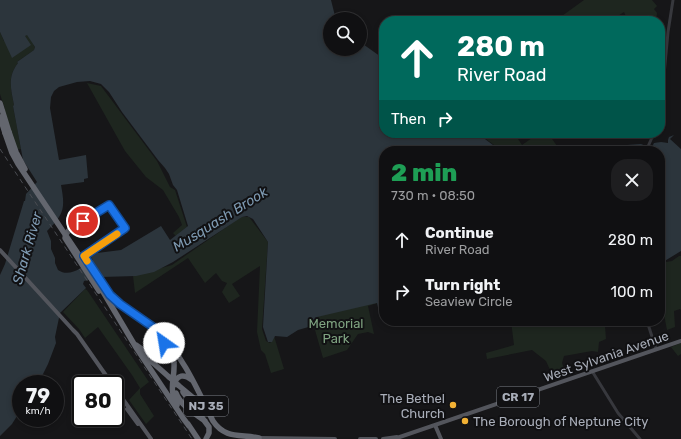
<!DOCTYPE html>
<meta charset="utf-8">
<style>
:root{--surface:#101012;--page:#1e1e20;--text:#f1f3f6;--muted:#9c9d9f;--line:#303032}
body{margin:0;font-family:Rubik,sans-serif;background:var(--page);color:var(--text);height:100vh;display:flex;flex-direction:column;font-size:15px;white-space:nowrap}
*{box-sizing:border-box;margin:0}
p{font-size:13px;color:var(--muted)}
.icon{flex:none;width:22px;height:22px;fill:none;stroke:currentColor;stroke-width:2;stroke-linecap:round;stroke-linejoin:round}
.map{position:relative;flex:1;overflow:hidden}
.sheet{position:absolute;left:379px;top:146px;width:286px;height:180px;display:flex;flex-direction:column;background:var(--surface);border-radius:16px;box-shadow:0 2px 6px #0003,0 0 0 1px var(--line)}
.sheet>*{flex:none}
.top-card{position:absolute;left:379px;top:16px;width:286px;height:122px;border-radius:16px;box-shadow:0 2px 6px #0003,0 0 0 1px var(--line);background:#00695c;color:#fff;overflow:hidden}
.controls{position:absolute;left:323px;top:12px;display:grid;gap:8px}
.controls a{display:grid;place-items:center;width:44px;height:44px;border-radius:50%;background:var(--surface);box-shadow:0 2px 6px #0003,0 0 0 1px var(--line);font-size:20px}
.speed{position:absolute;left:12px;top:375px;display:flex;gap:8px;font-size:20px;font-weight:700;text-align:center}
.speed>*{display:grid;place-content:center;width:52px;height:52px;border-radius:50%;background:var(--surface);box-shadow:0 2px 6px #0003,0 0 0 1px var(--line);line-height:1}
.speed small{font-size:10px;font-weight:400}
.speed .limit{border:2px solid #111;border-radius:6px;background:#fff;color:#111}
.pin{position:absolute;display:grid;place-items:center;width:34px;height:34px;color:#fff;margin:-17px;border:2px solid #fff;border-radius:50%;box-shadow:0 1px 4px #0007}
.me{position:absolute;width:44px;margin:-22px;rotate:328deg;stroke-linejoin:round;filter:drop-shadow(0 0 3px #0008)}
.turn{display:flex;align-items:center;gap:14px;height:84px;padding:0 12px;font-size:18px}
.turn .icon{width:52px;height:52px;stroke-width:2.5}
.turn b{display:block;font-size:28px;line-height:34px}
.then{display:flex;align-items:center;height:38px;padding:0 12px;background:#0003;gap:8px;font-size:15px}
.round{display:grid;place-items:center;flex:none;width:42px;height:42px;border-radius:16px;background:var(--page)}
.overview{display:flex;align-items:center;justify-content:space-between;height:68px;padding:0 12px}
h1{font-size:24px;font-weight:800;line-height:30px;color:#1e9e55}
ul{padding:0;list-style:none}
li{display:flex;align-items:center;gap:12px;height:52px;padding:0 12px}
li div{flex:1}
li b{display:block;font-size:15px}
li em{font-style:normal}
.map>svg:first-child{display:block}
.green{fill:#1e261f}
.water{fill:#2c353c;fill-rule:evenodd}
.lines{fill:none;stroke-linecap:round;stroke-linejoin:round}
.minor{stroke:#37383d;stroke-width:3}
.major{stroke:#53555c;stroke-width:4}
.highway{stroke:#63666e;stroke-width:5.5}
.rail{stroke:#4a4c52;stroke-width:1;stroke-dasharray:5 4;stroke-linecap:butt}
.highway-bridge{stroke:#63666e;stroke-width:5.5}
.route-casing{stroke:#114b97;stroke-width:10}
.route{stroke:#1a73e8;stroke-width:7}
.slow{stroke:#f59e0b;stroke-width:7}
.poi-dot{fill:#f2b134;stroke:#111113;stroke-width:1.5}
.labels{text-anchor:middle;stroke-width:4;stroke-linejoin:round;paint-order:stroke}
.shield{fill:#111113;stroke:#7b7e86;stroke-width:1}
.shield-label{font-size:12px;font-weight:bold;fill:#a8adb8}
.park-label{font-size:13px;fill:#7fa381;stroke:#111113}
.street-label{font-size:13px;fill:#a8adb8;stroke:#111113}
.poi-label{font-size:13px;fill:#a8adb8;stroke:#111113;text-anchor:end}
.water-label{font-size:14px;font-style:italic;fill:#7f9bb3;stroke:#111113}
</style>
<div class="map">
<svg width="681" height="439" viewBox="0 0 681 439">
<rect width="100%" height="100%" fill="#161618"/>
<path class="green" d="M584,0H652L657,6L654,9L657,13L656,21H642V17L635,21H628L624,12L610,21H555Z
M0,32L4,41L24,36L27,34L35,47L34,50L17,62L18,63C7,77 11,89 14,105L13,106L21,149L15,150L3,111L5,109L0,94Z
M87,83L101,86L157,161L170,187L175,190L187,227L176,236L173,233L182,225L179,217L163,190L146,177L125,151Z
M478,133H508L513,138L516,136L522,145L539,133H548L559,149L556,151H502Z
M241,217H249L268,242L262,329L266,341L270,343L273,340L274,336L284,369L271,373L265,354L261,350L257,332L260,266L232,284L240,296L229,303L222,292L227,283L222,281L216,273L205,283L188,258L135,293L133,276L172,265Z
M679,256H681V310L680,309L674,311L675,327L667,330L662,304H660V263L672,261Z
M85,289L87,290L149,382L140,389V394L154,416L146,424L129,400L140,388L132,375L98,327L85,338L79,329L63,312Z
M365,303H377L368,306L374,334L368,332L358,334L347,350L323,358L313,323L316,315Z
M511,321H604L605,326L606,339L599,342L598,352L592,351L564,356L562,363L566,374L557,377L551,372L546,361L532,350L487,359L486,353L514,345Z
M681,343V354L678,356L671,347Z"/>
<path class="water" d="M0,0H331L335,16L339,19H330V49H360V42L384,59V133H477L501,151H384V313L379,312L377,303L317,317L316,320L312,326L298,330L287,337L275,336L272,342H268L263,327L268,242L253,219L247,216L242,217L173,262L154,272L136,276L101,277L84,281L83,284L86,288L60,313L55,337L56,343L48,364L38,384H21V413L19,417L17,416L12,424L0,436V275L5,264L24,201H25L26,194L37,182L23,160L13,106L14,105C11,89 7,77 18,63L17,62L34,50L35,47L27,35L25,36L31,45L12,58L0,32ZM90,81L101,84L109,92L122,112L158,160L165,168L169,174L173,185L177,190L188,226L170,240L161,226L121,250L97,253L91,257L93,260C82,267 70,278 58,270L55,263V258L51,249V241L47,231C65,214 65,207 61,185L84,182V179L88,178L86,155L59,160L50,108L51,97L54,91L59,87L77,82Z
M674,135L670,139L681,149V251L663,262L660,260V151H650L654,143L661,142L668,143V140L669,137Z
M641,144L646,146L644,151H617L627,145Z
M413,321H464L463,323C458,324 453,326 447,326C444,326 442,324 438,324C430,325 421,324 413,321Z"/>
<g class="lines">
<path class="minor" d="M660,117L668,32L673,0
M646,151L654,133
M83,221L109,205L125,228L84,256
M647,321L656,349
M592,371L618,413L640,439"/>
<path class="major" d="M0,250L73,330L77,334L112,384
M115,388L151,439
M127,409L138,424
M435,425L441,439
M259,438L335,439
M360,439H376
M383,439L397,437
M394,439L681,341"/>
<path class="highway" d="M0,103L9,132
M0,117L5,133
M83,221C76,226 66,229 65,238L99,291
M102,283C107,291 113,298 120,304C132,315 148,321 159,333C184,357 198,391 213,421C225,439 240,434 259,438
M99,285L137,349L183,418L189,426
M136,345C148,354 165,360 163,338
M172,350C173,355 174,359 174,363C175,380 168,388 177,405
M143,354L169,377
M174,385C177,374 184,374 192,380
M178,385L196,400L206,413
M183,392L209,427V433L206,439
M176,393C181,406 194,413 205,421
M188,424L198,439"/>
<path class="rail" d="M0,149L192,439"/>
<path class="highway-bridge" d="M9,132L16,152L25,169
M5,133L12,153L18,164L99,285
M169,377L178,385"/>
</g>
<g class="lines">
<g class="route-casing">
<path id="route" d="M83,221L109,205L125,228L84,256L110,295L120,304L153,327L163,337L164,343"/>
</g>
<use href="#route" class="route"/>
<path class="slow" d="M87,261L84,256L117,234"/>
</g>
<g class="poi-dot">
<circle cx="453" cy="405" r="4"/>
<circle cx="465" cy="421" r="4"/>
</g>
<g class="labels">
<g class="shield">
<rect x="497" y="387" width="42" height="20" rx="3"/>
<rect x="184" y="396" width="44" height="20" rx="3"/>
</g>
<g class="shield-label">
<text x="518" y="401">CR 17</text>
<text x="206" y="410">NJ 35</text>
</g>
<g class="park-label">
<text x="336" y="328">Memorial<tspan x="336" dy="15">Park</tspan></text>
</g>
<g class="street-label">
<text transform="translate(606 356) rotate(-19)" y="5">West Sylvania Avenue</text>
</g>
<g class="poi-label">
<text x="445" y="403">The Bethel<tspan x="445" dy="15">Church</tspan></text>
<text x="473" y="426" text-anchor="start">The Borough of Neptune City</text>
</g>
<g class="water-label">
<text transform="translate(220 219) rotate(-32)" y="5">Musquash Brook</text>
<text transform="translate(27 248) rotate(-74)" y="5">Shark River</text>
</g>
</g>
</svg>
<div class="controls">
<a><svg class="icon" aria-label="search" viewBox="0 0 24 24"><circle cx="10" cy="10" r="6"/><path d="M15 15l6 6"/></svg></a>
</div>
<div class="speed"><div>79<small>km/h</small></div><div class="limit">80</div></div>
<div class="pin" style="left:83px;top:221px;background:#d93025"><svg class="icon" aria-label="arrive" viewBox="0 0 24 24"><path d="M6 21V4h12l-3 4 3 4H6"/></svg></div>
<svg class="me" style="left:164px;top:343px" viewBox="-20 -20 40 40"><circle r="19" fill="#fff"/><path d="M0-13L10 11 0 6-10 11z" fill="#1a73e8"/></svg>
<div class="top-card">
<div class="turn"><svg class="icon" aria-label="ahead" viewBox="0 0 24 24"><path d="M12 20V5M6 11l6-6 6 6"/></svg><div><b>280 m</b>River Road</div></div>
<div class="then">Then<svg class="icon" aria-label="right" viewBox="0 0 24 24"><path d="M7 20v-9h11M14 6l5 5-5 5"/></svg></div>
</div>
<section class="sheet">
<div class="overview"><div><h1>2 min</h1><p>730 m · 08:50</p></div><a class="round"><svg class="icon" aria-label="close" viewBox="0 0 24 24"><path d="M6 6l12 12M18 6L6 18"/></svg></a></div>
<ul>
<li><svg class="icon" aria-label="ahead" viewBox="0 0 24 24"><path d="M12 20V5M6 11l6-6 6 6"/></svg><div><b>Continue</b><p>River Road</p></div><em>280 m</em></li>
<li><svg class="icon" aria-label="right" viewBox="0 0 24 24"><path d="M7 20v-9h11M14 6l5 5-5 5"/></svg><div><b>Turn right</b><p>Seaview Circle</p></div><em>100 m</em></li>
</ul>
</section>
</div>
